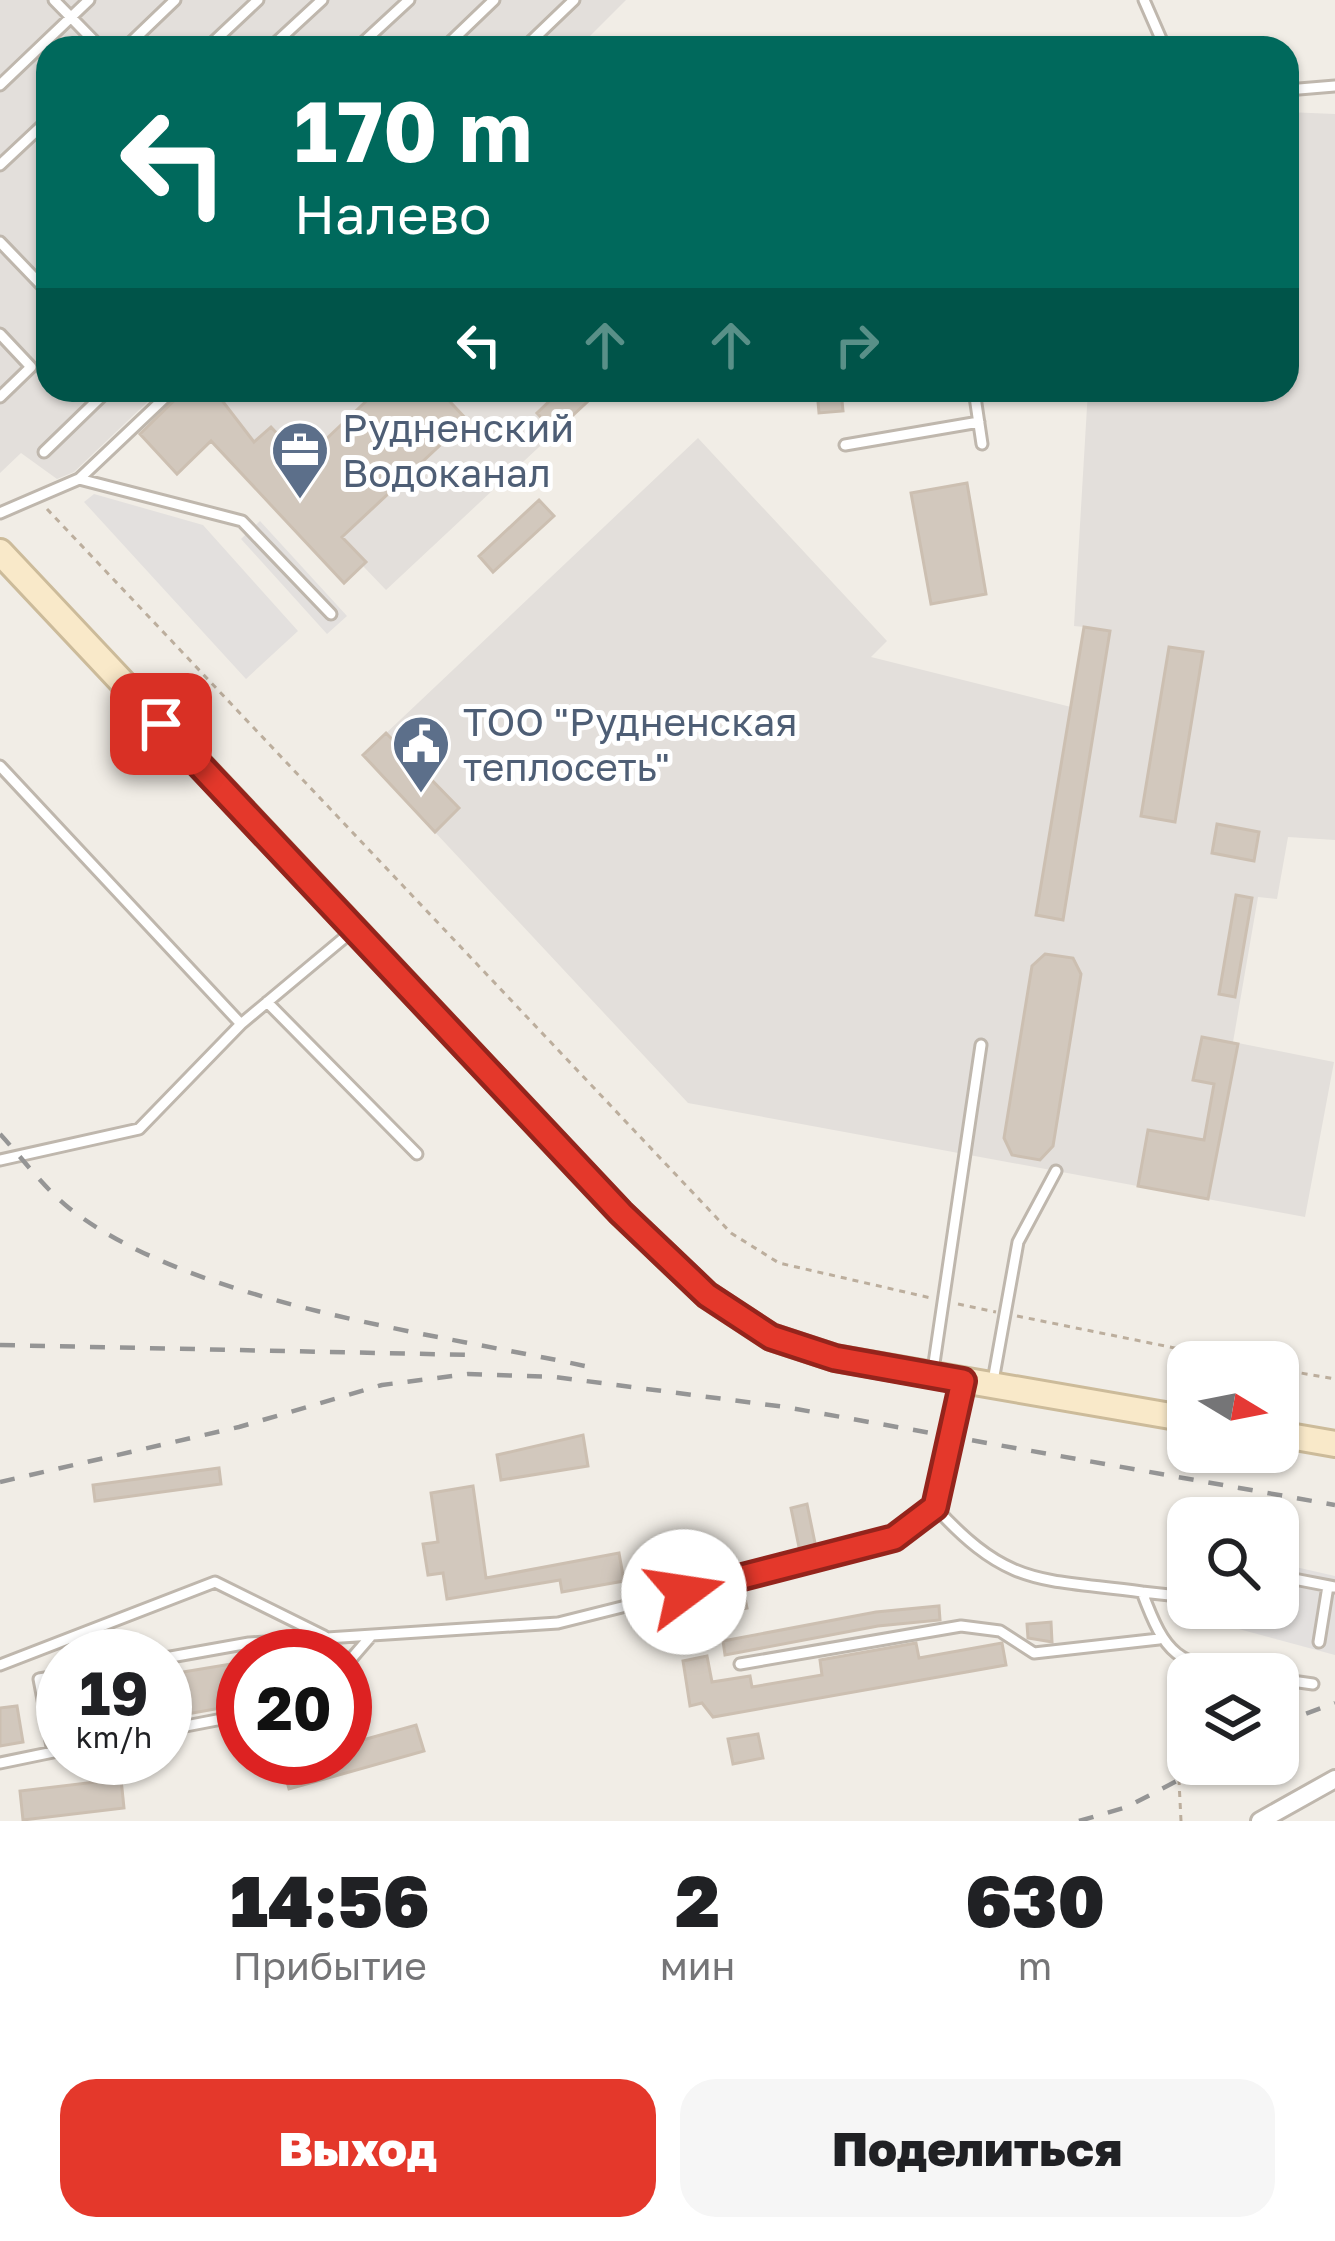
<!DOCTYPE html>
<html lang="ru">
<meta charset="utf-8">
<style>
:root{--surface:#fff;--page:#f6f6f6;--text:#202124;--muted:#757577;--accent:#e4382b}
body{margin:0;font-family:"Golos Text",sans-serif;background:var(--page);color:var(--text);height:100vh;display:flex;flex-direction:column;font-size:45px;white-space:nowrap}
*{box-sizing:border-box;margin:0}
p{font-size:39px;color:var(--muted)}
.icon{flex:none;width:66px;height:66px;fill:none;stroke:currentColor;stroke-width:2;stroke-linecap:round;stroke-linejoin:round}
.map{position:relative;height:1821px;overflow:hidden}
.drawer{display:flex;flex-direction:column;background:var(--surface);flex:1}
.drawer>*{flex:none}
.hud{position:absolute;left:36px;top:36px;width:1263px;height:366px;border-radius:36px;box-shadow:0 3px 9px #0004;background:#00695c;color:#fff;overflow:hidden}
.needle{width:78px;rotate:100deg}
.buttons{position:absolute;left:1167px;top:1341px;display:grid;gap:24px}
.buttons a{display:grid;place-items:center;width:132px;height:132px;border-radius:24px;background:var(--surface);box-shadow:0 3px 9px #0004;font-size:60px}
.speed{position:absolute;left:36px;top:1629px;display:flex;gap:24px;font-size:60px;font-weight:700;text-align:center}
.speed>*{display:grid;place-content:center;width:156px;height:156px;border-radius:50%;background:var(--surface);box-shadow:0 3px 9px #0004;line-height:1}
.speed small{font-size:30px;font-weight:400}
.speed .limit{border:18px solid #d22;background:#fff;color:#111}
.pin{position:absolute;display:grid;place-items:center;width:102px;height:102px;color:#fff;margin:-51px;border-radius:24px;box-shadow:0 6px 18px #0006}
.me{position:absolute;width:132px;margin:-66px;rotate:76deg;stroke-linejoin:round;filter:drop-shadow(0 0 9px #0008)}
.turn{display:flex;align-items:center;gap:42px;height:252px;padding:0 60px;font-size:54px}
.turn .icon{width:156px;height:156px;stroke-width:2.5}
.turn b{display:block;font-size:84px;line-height:102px}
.lanes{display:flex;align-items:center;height:114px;padding:0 60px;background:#0003;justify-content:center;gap:60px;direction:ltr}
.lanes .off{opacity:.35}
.eta{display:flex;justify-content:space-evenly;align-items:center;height:204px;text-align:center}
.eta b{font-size:72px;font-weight:800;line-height:84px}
.action{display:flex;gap:24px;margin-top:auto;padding:24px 60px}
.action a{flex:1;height:138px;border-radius:36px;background:var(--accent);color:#fff;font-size:48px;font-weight:800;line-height:138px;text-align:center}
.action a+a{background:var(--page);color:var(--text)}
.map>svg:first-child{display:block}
.industrial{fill:#e3dfdb}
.parking{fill:#e3e0de}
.building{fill:#d2c8bd;stroke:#ccbfb1;stroke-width:3}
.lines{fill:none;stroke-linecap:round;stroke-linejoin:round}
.lane-casing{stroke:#bfb7ad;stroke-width:15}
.street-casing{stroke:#bfb7ad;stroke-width:22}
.secondary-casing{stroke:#ccbb9a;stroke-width:30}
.path{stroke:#bcae9d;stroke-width:3;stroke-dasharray:6 6;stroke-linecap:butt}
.lane{stroke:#fff;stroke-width:9}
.street{stroke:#fff;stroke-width:16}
.secondary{stroke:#f9e9c9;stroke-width:24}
.rail{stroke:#959595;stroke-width:4.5;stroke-dasharray:15 15;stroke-linecap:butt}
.route-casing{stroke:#94241c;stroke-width:30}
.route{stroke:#e4382b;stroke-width:21}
.labels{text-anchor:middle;stroke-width:10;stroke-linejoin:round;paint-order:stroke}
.service-label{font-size:39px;fill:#4e5e75;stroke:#fff;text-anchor:start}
</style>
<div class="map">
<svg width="1335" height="1821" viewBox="0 0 1335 1821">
<rect width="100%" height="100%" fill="#f1ede6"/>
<path class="industrial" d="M0,0H626L578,48H48V390H160L74,472L57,479L21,453L0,473Z
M1287,112L1335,114V840L1288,837L1277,899L1258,897L1233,1042L1334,1062L1305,1217L688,1103L363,755L698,438L887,641L871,657L1071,707L1084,627L1074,626L1088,390H1287Z
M185,390H600L386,590L363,566L344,583L212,442L177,474L139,433Z"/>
<path class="parking" d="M94,494L203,525L298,631L246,679L84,502Z
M260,521L347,616L327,634L241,539Z
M1278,1563L1335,1576V1655L1235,1628L1238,1608H1278Z"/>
<path class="building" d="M185,390H214L254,442L271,427L303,461L378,390H439L467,420L342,537L366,562L344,583L211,441L177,474L140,434Z
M561,390H600L555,432L537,413Z
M817,390H841L843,411L819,413Z
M967,483L986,594L931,604L911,493Z
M539,500L554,516L493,572L479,556Z
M1084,627L1110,631L1063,920L1036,915Z
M1169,647L1203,652L1175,822L1141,816Z
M386,733L459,808L435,832L363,755Z
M1217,824L1259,832L1254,861L1212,853Z
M1236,895L1252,898L1235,997L1219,994Z
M1045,954L1073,958L1081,974L1053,1146L1040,1160L1012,1155L1004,1138L1032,966Z
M1202,1037L1238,1044L1208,1199L1138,1186L1148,1130L1204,1140L1214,1084L1193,1080Z
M583,1435L588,1466L501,1480L497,1455Z
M219,1468L221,1484L95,1501L93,1485Z
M473,1486L486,1578L619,1553L624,1581L562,1592L560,1580L447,1599L443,1573L428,1575L423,1544L438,1542L431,1493Z
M807,1504L816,1548L800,1552L791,1508Z
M743,1589L747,1608L702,1617L698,1598Z
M939,1606L940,1620L878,1626L725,1655L723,1641L876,1612Z
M1051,1622L1052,1642L1028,1638L1027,1624Z
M916,1643L919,1658L1002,1643L1006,1665L713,1717L702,1703L690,1706L683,1661L707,1656L712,1682L750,1676L752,1687L822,1675L820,1660Z
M243,1662V1704L165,1718V1675Z
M17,1706L23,1742L0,1746V1708Z
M416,1725L424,1751L289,1789L282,1763L345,1758V1745Z
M758,1734L763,1758L733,1764L728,1739Z
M121,1779L124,1808L23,1820L20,1791Z"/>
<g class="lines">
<g class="lane-casing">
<path id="lane" d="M54,0L101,48
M1144,0L1165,48
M125,48L175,0
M207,48L258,0
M270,48L322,0
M357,48L409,0
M444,48L494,0
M524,48L574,0
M0,85L89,0
M1287,90L1335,86
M0,165L48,120
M48,201V209
M0,242L48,292
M0,334L31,367L0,397
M974,390L982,444
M845,445L979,422
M44,452L108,390
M79,479L242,521L331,614
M0,513L79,479L173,390
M0,766L241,1024
M267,1002L417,1154
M0,1160L139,1129L241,1024L350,933
M933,1370L981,1045
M993,1381L1018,1242L1056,1171
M935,1507C1009,1588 1039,1578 1142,1592C1166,1656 1176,1664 1245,1674
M1278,1586L1294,1579L1335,1587
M1142,1592L1188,1597
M1319,1642L1328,1586
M165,1658L249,1643L558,1623L894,1539L935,1507L963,1381
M740,1664L961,1626L1000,1631L1034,1653L1159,1639
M0,1665L215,1582L324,1636
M345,1666L371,1636
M1278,1679L1313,1684
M165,1730L243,1715
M53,1752L39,1679L63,1675
M0,1763L63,1750"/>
</g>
<g class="street-casing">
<path id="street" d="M1260,1821L1335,1779"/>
</g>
<g class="secondary-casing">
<path id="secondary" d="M0,552L621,1213L707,1295L771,1337L835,1358L1188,1419
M1278,1434L1335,1444"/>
</g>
<path class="path" d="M47,509L731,1233L779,1263L931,1298
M958,1304L996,1312
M1017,1316L1244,1362
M1278,1369L1335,1379
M1181,1821L1179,1781L1188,1747"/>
<use href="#lane" class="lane"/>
<use href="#street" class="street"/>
<use href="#secondary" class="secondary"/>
<path class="rail" d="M0,1134C22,1158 44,1188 69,1208C191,1304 433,1333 585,1366
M0,1345L474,1355
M0,1482L239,1427L382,1385L468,1374L555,1377L785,1407L1335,1505
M1278,1724L1335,1703
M1079,1821L1127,1807L1209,1764"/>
</g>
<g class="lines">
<g class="route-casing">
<path id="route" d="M161,724L621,1213L707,1295L771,1337L835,1358L963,1381L935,1507L894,1538L684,1592"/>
</g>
<use href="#route" class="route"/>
</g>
<defs>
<g id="office-pin" transform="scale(3)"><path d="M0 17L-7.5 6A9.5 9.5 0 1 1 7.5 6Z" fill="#5c6f8a" stroke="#fff"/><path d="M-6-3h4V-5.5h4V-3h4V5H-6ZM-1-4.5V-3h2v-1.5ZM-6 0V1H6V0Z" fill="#fff"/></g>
<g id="civic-pin" transform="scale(3)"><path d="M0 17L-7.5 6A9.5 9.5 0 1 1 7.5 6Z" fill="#5c6f8a" stroke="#fff"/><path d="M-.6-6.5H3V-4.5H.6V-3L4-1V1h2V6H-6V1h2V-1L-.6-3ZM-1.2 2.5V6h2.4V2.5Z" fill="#fff"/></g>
</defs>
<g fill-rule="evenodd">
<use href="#office-pin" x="300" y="450"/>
<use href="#civic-pin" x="421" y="744"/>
</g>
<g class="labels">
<g class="service-label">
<text x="342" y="442">Рудненский<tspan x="342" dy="45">Водоканал</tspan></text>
<text x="463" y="736">ТОО "Рудненская<tspan x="463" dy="45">теплосеть"</tspan></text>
</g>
</g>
</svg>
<div class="buttons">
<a><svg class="needle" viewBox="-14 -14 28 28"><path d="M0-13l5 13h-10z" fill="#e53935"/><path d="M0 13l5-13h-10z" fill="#757577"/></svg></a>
<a><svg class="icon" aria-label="search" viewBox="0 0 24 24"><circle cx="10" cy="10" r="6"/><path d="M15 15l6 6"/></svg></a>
<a><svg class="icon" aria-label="layers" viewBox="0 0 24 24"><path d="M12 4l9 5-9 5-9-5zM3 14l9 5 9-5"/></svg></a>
</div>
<div class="speed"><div>19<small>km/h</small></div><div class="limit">20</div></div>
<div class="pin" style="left:161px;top:724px;background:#d93025"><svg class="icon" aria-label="arrive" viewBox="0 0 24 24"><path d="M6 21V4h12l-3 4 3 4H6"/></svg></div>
<svg class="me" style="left:684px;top:1592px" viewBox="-20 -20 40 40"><circle r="19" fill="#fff"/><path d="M0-13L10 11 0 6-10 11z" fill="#e4382b"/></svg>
<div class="hud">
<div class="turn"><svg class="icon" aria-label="left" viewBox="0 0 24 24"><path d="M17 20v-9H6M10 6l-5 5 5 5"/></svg><div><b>170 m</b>Налево</div></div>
<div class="lanes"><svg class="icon" aria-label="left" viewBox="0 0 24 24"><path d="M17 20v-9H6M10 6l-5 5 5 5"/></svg><svg class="icon off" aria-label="ahead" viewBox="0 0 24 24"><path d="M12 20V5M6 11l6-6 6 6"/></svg><svg class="icon off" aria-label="ahead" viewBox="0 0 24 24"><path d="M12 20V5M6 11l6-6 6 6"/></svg><svg class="icon off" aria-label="right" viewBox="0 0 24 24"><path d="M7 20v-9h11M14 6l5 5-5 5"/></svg></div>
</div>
</div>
<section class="drawer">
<div class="eta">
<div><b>14:56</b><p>Прибытие</p></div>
<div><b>2</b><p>мин</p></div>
<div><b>630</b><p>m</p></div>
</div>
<div class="action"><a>Выход</a><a>Поделиться</a></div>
</section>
